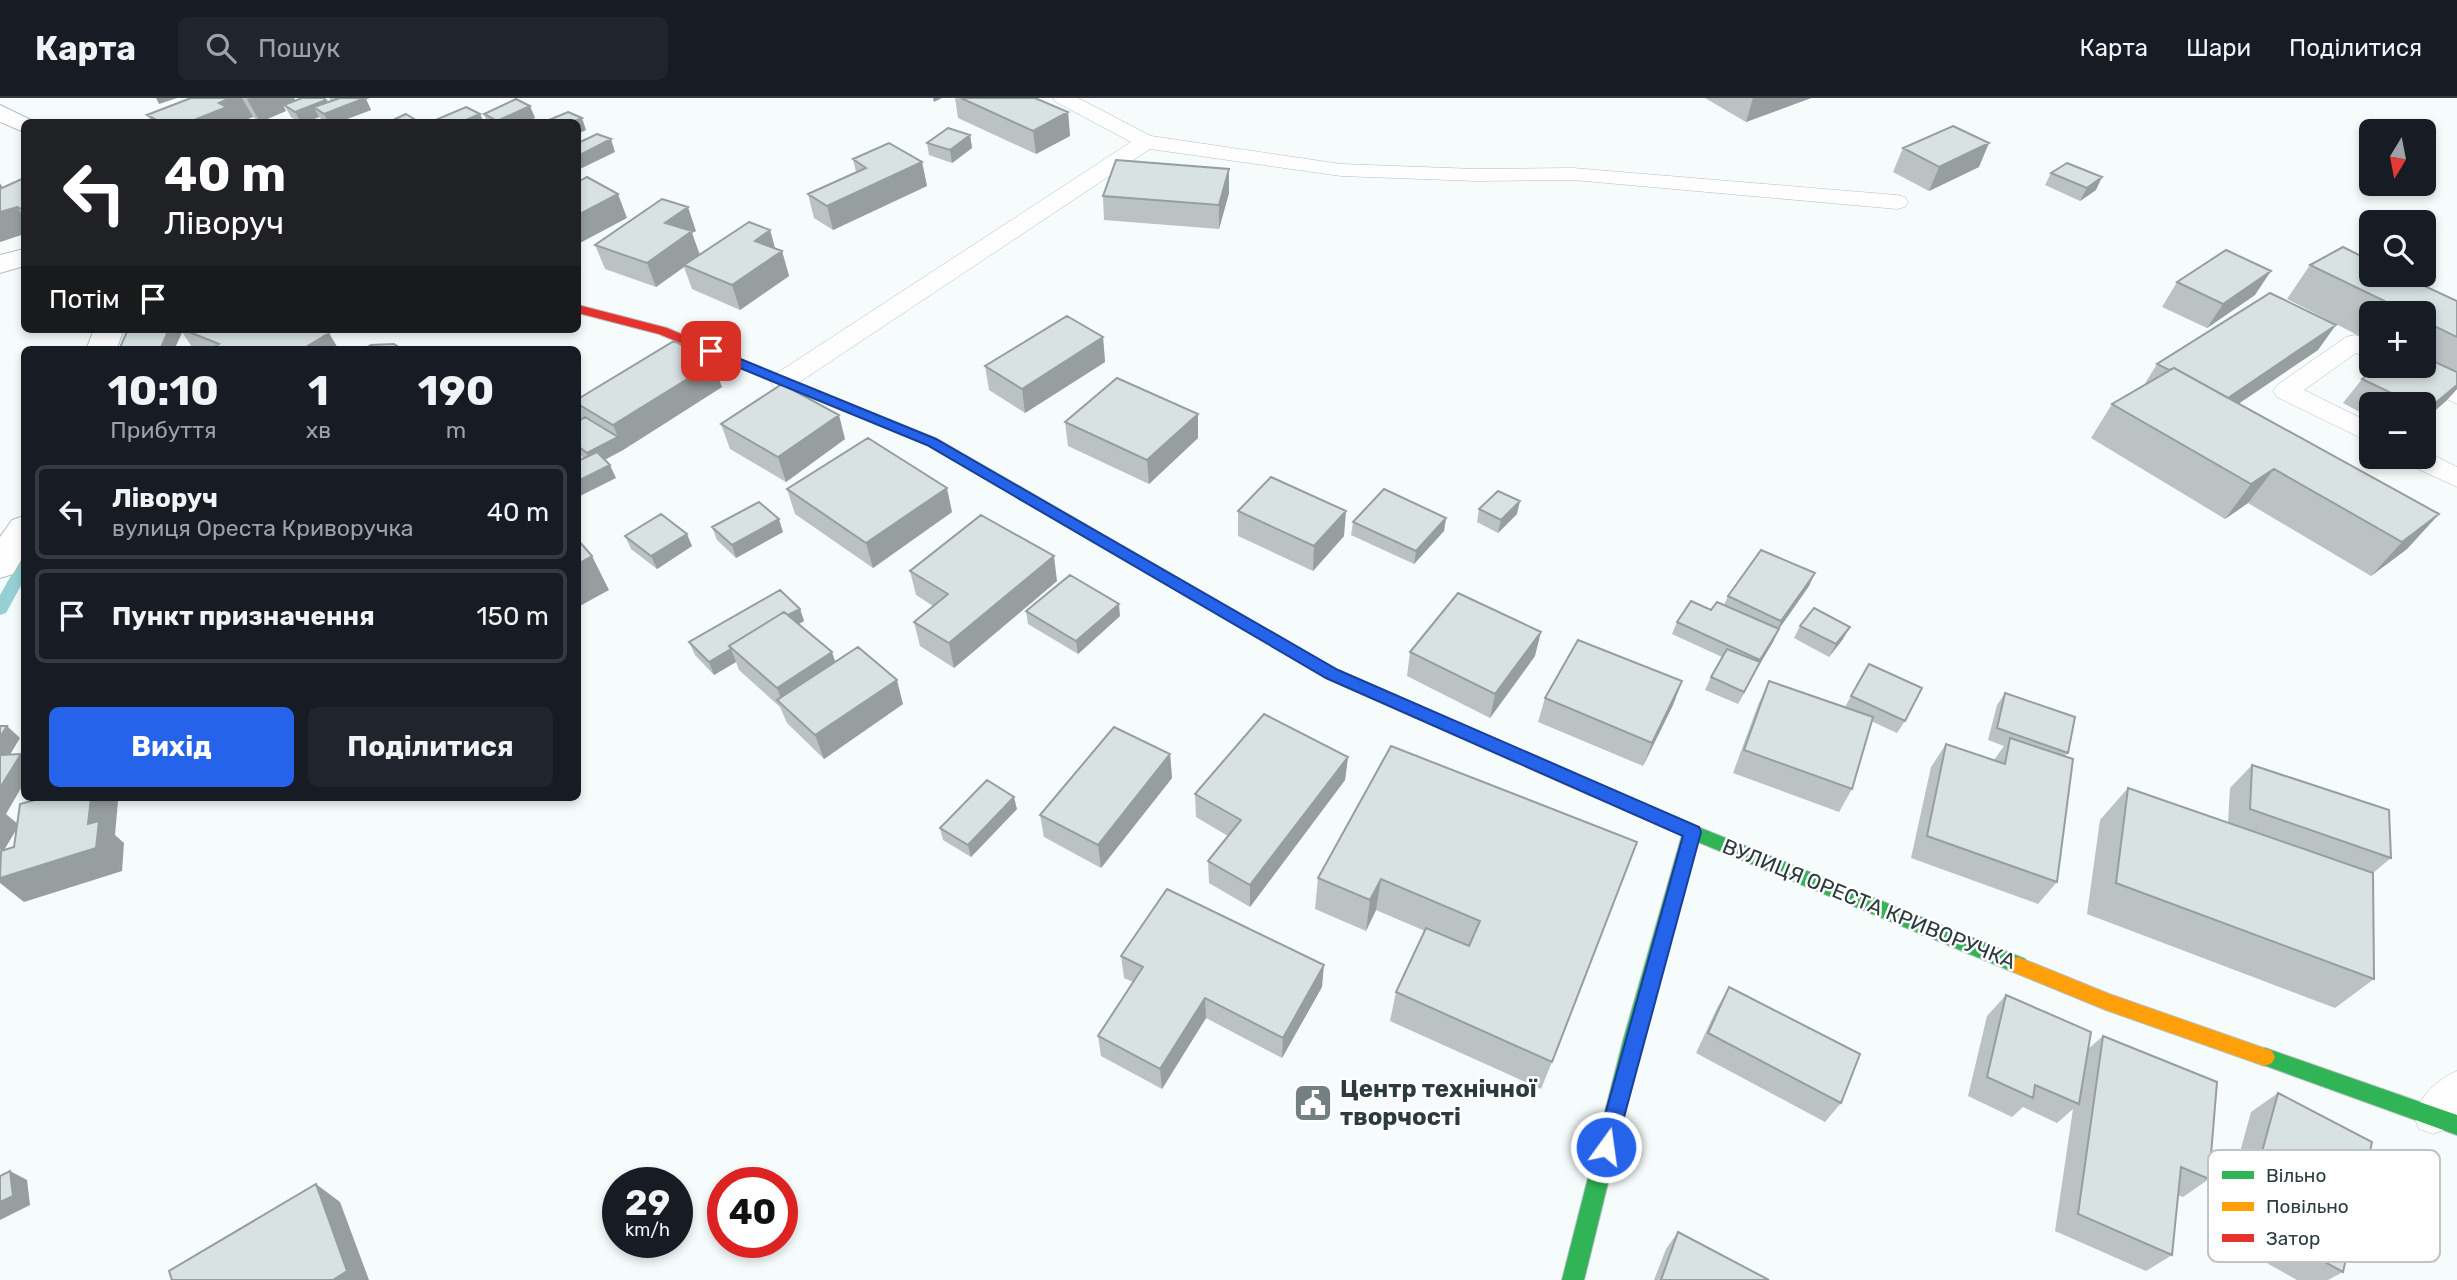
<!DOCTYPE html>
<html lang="uk">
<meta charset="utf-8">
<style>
:root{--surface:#171b24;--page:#20242c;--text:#f1f3f6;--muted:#9ea1a6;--line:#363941;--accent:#2563eb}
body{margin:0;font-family:Rubik,sans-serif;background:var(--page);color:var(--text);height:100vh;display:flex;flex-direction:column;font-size:26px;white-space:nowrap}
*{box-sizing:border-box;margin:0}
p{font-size:23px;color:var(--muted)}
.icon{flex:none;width:38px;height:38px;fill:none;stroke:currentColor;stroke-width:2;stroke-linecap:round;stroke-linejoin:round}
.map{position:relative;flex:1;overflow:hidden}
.drawer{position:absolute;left:21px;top:248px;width:560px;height:455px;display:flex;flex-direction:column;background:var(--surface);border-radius:10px;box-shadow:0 4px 10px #0003}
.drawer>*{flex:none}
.hud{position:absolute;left:21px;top:21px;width:560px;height:214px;border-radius:10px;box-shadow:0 4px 10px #0003;background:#202124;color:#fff;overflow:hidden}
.needle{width:46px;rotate:190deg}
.fabs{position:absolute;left:2359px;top:21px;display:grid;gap:14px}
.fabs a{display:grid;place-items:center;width:77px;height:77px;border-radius:10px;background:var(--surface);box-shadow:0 4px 10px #0003;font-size:35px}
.speed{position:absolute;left:602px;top:1069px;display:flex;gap:14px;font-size:35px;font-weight:700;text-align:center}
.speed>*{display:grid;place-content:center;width:91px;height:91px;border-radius:50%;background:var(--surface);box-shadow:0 4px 10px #0003;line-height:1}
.speed small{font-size:18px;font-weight:400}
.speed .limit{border:10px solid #d22;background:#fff;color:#111}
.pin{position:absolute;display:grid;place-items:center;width:60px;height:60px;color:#fff;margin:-30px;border-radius:14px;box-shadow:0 4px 10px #0006}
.me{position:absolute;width:77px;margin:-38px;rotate:14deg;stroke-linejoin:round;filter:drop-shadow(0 0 5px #0008)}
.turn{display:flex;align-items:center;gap:24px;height:147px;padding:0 28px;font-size:32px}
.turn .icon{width:91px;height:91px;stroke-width:2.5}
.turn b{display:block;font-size:49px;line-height:60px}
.then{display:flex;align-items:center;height:66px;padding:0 28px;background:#0003;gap:14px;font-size:26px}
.eta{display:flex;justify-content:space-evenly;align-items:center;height:119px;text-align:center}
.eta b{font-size:42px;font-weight:700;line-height:49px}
.button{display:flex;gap:14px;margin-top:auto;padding:14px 28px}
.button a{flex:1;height:80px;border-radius:10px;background:var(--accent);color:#fff;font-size:28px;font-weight:700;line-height:80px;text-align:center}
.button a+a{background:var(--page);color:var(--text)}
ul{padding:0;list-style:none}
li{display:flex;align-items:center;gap:21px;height:94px;margin:0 14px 10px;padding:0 14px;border:4px solid var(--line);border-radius:10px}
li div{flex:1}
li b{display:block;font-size:26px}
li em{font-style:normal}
header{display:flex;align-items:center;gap:42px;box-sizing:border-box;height:98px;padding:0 35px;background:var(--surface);border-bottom:2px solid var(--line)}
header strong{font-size:33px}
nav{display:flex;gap:38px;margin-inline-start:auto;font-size:24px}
.search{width:490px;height:63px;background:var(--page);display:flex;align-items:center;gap:18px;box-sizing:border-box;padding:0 24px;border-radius:10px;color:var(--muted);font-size:26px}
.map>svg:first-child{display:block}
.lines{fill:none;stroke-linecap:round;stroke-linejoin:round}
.stream{fill:#96d0d5;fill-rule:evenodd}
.lane-casing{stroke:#b5bebe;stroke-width:1}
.street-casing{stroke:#b5bebe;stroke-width:2}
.fast-casing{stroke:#b5bebe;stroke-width:2}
.slow-casing{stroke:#b5bebe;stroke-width:2}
.jam-casing{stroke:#b5bebe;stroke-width:2}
.lane{fill:#fefefe;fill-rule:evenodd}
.street{fill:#fefefe;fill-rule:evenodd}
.fast{fill:#30b455;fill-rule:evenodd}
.slow{fill:#ff9f0a;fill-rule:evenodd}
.jam{fill:#e5322d;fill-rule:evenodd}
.wall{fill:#bac2c3}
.shaded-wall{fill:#979e9f}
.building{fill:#d8e2e3;stroke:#979e9f;stroke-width:2}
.route{fill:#2563eb;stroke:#184099;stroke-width:2}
.labels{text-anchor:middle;stroke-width:5;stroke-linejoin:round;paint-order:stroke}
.street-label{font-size:21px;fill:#2c3c3e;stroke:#fff}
.near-poi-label{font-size:24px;font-weight:bold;fill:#2c3c3e;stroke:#fff;text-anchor:start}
.key{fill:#fff;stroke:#c0c4c5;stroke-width:2}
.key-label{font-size:19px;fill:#2c3c3e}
</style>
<header>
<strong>Карта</strong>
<div class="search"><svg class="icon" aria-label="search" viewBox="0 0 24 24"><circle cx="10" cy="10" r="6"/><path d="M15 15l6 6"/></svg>Пошук</div>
<nav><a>Карта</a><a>Шари</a><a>Поділитися</a></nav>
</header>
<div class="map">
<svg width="2457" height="1182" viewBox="0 0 2457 1182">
<rect width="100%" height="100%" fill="#f6fbfb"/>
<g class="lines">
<path class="stream" d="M24,463V482L6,515L0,517V497L18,465Z"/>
<g class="lane-casing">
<path id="lane" d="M1053,0H1078L1151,38L1341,66L1476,71L1573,70L1897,97L1905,99L1908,104L1905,109L1897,111L1573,82L1476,83L1341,78L1150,51L792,289L783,291L774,289L770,283L774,277L1131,44L1056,4Z
M2355,237L2371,243V261L2356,255L2304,292L2371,325V345L2277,299L2273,293L2277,287L2346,239Z
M2386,268H2418L2457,288V306L2390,273Z
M2424,352L2457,369V389L2405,365L2401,359H2424Z
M2457,973V1020L2447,1031L2433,1036L2419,1031L2413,1017C2422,997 2437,981 2457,973Z"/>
</g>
<g class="street-casing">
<path id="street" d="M0,7L35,24H24V34L0,24Z
M24,151V168L0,175V157Z
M94,231H124L116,252H86Z
M24,418V457L13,476L0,480V439L12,422Z"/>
</g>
<g class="fast-casing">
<path id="fast" d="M1571,674L1698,729L2025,861L2027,867L2025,873L2018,875L2011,873L1698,744L1643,943L1584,1182H1562L1623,943L1682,737L1565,686L1563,681L1565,676Z
M2265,950L2457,1017V1037L2258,965L2255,959L2258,953Z"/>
</g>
<g class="slow-casing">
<path id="slow" d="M811,290L937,341L1291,545L1294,549L1286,555L1281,553L927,347L806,297L805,294Z
M2018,859L2109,896L2272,953L2275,959L2272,965L2265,968L2106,912L2011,873L2009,867L2011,861Z"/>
</g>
<g class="jam-casing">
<path id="jam" d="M578,207L667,230L817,294L811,298L806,297L659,236L578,215Z
M1286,543L1338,572L1577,676L1579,681L1577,686H1565L1326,580L1281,553L1278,549Z"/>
</g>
<use href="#lane" class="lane"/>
<use href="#street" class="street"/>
<use href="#fast" class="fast"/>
<use href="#slow" class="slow"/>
<use href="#jam" class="jam"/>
</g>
<path class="wall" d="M191,0H294L295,2L283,7L286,13L260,24L253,19L240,24H152L147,17Z
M329,0H370L366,1L371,12L339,24H325L319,19L306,24H299L291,19L284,7L326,2L327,5L331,3Z
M955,0H1035L1068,14L1070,38L1036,56L958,20Z
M1705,0H1811L1746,24Z
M530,8L535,20L525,24H487L484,16Z
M970,37L972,50L952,65L929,57L927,45Z
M1903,50L1979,69L1929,93L1893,74Z
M853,61L922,64L927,88L833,132L814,120L808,96L856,74Z
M2051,75L2096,92L2080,103L2045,87Z
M24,80V136L0,144V87L2,90Z
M1229,95L1219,131L1104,122L1103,98Z
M770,132L775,151L782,153L789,178L740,212L692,191L684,169L656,189L605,171L595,147L696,133L692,135L699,157Z
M2310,167L2457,203V291L2446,303L2424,322V306H2371V320L2343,305L2362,281L2424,268V215H2371V244L2287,201Z
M2177,184L2255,197L2207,230L2162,209Z
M180,231H320L339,252H194Z
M1103,239L1105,264L1025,315L989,292L985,268Z
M2318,252L2238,306L2439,416L2407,451L2371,478L2248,405L2225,421L2091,340L2112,306L2144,287L2157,266Z
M722,289L623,352L604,362L616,380L578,356V324L581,322L578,313V301Z
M1065,324L1198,340L1149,386L1068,348Z
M721,326L845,341L786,384L730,351Z
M787,391L952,414L873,470L795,416Z
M1479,411L1517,416L1498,435L1477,424Z
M1238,413L1344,438L1313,473L1238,438Z
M1446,420L1444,433L1414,466L1351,437L1353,424Z
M712,429L783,434L736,460L717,442Z
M625,438L692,448L657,471L631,451Z
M910,473L1057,483L954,570L920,548L914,524L933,508L916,497Z
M1809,488L1779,531L1773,544L1758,569L1738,606L1705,592L1711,579L1722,559L1672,536L1677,524L1724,507L1728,498Z
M800,511L804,523L799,526L835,564L903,606L824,661L787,625L780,609L739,572L736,564L714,577L695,557L689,544Z
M1026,513L1120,518L1078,556L1028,526Z
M1800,528L1843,541L1829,559L1794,540Z
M1410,554L1535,558L1490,620L1407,578Z
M1869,566L1905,623L1897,635L1871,623L1852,691L1839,714L1733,675L1758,607L1769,583L1845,609Z
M1682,583L1673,607L1643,668L1538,624L1545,600Z
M2005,595L2068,655L2065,658L2057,784L2038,806L1911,760L1931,669L1946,646L1994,662L2004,648L1988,642L1997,607Z
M1391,648L1552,964L1541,991L1390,923L1396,894L1425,833L1376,812L1366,833L1315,811L1318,780Z
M1170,656L1172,680L1101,770L1044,739L1040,717Z
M1348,659L1345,682L1250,809L1209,785L1208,763L1228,738L1196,719L1195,696Z
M2252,667L2391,760L2373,775L2374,881L2335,910L2087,816L2100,722L2128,690L2228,725L2230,690Z
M1017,711L971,759L943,742L940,730Z
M1121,858L1322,889L1282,960L1206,920L1162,991L1101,958L1098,938L1133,884L1124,880Z
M1729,889L1841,1005L1825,1024L1696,955L1717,910Z
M2006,897L2088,951L2103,938L2209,1081L2183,1099L2178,1097L2172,1157L2146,1173L2055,1133L2073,1011L2057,1025L2023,1009L2012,1019L1968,998L1987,918Z
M2278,995L2343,1174L2328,1182H2297L2217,1137L2251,1014Z
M1678,1134L1769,1182H1654L1666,1151Z"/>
<path class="shaded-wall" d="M156,0H177L159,6Z
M230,0H242L253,19L240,24H189L219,5Z
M249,0H294L295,2L283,7L286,13L260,24L247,1Z
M334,0H370L366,1L371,12L339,24H328L324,16L314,9L319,19L306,24H301L295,14L326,2L332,13L340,10Z
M933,0H942L934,4Z
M1753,0H1811L1746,24Z
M530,8L535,20L525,24H497V23Z
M1068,14L1070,38L1036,56L1033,33Z
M480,16L484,24H461Z
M582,20L586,32L578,36V24H572Z
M970,37L972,50L952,65L950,52Z
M611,41L615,54L578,72V58Z
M1989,45L1979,69L1929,93L1939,69Z
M922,64L927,88L833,132L827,108Z
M1229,71V95L1219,131V107Z
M2102,79L2096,92L2080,103L2087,90Z
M0,87L24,119V136L0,144Z
M618,96L627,120L578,146V117Z
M688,109L696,133L692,135L700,157L684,167V169L656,189L647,165L665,125Z
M770,132L777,157L755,143Z
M782,153L789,178L740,212L732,187Z
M2271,173L2255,197L2207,230L2223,206Z
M2336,227L2318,252L2207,327L2224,302Z
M154,231H180L182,235L174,252H158Z
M329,235L339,252H301Z
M1103,239L1105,264L1025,315L1022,291Z
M713,265L722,289L623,352L593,368L587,355L618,339L613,327Z
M2457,287V291L2446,303L2424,322V316L2427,312Z
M1198,316V340L1149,386L1147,362Z
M839,317L845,341L786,384L778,359Z
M610,367L616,380L578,399V383Z
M2274,371L2248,405L2225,421L2251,386Z
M947,390L952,414L873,470L866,445Z
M1520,403L1517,416L1498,435L1501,422Z
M1346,413L1344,438L1313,473L1314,448Z
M2439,416L2407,451L2371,478L2402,444Z
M1446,420L1444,433L1414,466L1416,453Z
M779,421L783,434L736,460L732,447Z
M687,436L692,448L657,471L651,458Z
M592,458L609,492L578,509V466Z
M1054,458L1057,483L954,570L949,545Z
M1815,475L1809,488L1776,535L1781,523Z
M1119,506L1120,518L1078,556L1076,543Z
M800,511L804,523L743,560L732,550Z
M1850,529L1843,541L1829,559L1836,546Z
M1779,531L1773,544L1758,569L1738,606L1760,562Z
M1541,534L1535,558L1490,620L1495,596Z
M731,551L736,564L714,577L709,564Z
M832,554L840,578L784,608L777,590Z
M897,582L903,606L824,661L815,637Z
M1682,583L1673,607L1643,668L1652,645Z
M7,628L20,640L2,670L0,669V639Z
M21,656L24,659V685L6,716L19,727L3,754L0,751V690Z
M1170,656L1172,680L1101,770L1098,747Z
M1348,659L1345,682L1250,809V787Z
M1014,699L1017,711L971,759L968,747Z
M91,700H114L118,703L115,737L124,745L122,773L24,804L0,785V780L88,726Z
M1381,781L1376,812L1366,833L1370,802Z
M1324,867L1322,889L1282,960L1283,940Z
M1205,900L1206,920L1162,991L1160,971Z
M10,1073L27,1082L30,1107L0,1122V1104Z
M316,1086L340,1104L369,1182H333Z"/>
<path class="building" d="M191,0H230L219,5L227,9L189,24H160L147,17Z
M302,0H323L326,2L295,14L284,7Z
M340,0H365L324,16L314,9Z
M961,0H1035L1068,14L1033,33Z
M516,1L530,8L497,23L484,16Z
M466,9L480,16L461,24H435L433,23Z
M568,14L582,20L572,24H544Z
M406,16L414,21L408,23L410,24H389Z
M1953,28L1989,45L1939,69L1903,50Z
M948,30L970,37L950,52L927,45Z
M597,36L611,41L578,58V45Z
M889,45L922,64L827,108L808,96L866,70L853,61Z
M1116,62L1229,71L1219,107L1103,98Z
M2067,65L2102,79L2087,90L2051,75Z
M587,79L618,96L578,117V84Z
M24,80V112L17,109L0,114V87L2,90Z
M662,101L688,109L665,125L692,133L647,165L595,147Z
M749,124L770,132L755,143L782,153L732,187L684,167Z
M2343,149L2371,163V177H2401L2457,203V239L2424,223V215H2409L2310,167Z
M2226,152L2271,173L2223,206L2177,184Z
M2270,195L2336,227L2228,300L2174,270L2169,272L2157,266Z
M1067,218L1103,239L1022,291L985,268Z
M128,231H169L160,252H119Z
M182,231H320L329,235L301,252H209L219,246Z
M674,243L713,265L613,327L578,306V301Z
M394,246L403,252H362L371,247Z
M2424,259L2457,274V287L2427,312L2424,311V306H2414L2362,281L2378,268H2424Z
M2174,270L2439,416L2402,444L2274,371L2251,386L2112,306Z
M1117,280L1198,316L1147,362L1065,324Z
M782,286L839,317L778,359L721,326Z
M585,319L618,339L587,355L578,348V324Z
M868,340L947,390L866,445L787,391Z
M597,354L610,367L578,383V363Z
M1271,379L1346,413L1314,448L1238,413Z
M1384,391L1446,420L1416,453L1353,424Z
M1498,393L1520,403L1501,422L1479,411Z
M759,404L779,421L732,447L712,429Z
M661,416L687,436L651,458L625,438Z
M981,417L1054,458L949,545L914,524L948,496L910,473Z
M578,442L592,458L578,466Z
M1761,452L1815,475L1781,523L1728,498Z
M1070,477L1119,506L1076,543L1026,513Z
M780,492L800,511L788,517L784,514L729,548L731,551L709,564L689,544Z
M1458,495L1541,534L1495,596L1410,554Z
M1691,503L1711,512L1717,504L1779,531L1760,562L1677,524Z
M1814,510L1850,529L1836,546L1800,528Z
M784,514L832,554L777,590L729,548Z
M1578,542L1682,583L1652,645L1545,600Z
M858,549L897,582L815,637L777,602Z
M1727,551L1760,564L1744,594L1711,579Z
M1869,566L1922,590L1905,623L1851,598Z
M1769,583L1873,619L1852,691L1744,652Z
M2005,595L2075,619L2068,655L1997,630Z
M1264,616L1348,659L1250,787L1208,763L1241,722L1195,696Z
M0,628H7L0,639Z
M1114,629L1170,656L1098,747L1040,717Z
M2010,640L2073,661L2057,784L1927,738L1946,646L2005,666Z
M1391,648L1637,744L1552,964L1396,894L1426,830L1469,848L1480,823L1381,781L1370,802L1318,780Z
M21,656L0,690V657Z
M2252,667L2389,712L2391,760L2250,711Z
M987,682L1014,699L968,747L940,730Z
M2128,690L2373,775L2374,881L2116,785Z
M42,700H91L88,726L99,723L96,750L0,780L1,753L14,749L20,706Z
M1167,791L1324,867L1283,940L1205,900L1160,971L1098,938L1143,869L1121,858Z
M1729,889L1860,956L1841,1005L1708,935Z
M2006,897L2091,934L2079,1006L2035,987L2033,1000L1987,979Z
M2103,938L2217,984L2209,1081L2181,1069L2172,1157L2078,1116Z
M2278,995L2372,1044L2343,1174L2244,1120Z
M10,1073L13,1098L0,1104V1078Z
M316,1086L347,1173L333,1182H172L169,1173Z
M1678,1134L1769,1182H1661Z"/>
<path class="route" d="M711,249L936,341L1338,572L1699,729L1701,734L1614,1056L1606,1059L1599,1056L1596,1049L1683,738L1326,580L927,347L706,256L705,253Z"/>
<defs>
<g id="civic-square" transform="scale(2.0125)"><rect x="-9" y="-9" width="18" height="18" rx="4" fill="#737f80" stroke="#fff"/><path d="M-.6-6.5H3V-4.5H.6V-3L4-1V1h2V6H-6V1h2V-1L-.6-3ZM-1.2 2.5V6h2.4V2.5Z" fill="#fff"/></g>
</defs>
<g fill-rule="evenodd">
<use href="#civic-square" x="1313" y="1005"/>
</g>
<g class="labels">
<g class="street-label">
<text transform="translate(1869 806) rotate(22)" y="7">ВУЛИЦЯ ОРЕСТА КРИВОРУЧКА</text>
</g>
<g class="near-poi-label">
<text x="1340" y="999">Центр технічної<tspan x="1340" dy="28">творчості</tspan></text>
</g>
</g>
<rect x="2208" y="1052" width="232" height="112" rx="10" class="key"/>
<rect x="2222" y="1073" width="32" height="8" fill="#30b455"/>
<rect x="2222" y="1104" width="32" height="9" fill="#ff9f0a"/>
<rect x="2222" y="1136" width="32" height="8" fill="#e5322d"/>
<g class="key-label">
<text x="2266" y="1084">Вільно</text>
<text x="2266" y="1115">Повільно</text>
<text x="2266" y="1147">Затор</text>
</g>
</svg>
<div class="fabs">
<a><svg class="needle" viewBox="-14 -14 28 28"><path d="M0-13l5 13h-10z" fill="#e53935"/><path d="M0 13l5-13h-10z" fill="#9ea1a6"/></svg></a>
<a><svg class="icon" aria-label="search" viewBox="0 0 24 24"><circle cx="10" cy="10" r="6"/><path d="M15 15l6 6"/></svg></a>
<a>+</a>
<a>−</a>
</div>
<div class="speed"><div>29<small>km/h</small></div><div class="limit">40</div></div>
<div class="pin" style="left:711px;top:253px;background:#d93025"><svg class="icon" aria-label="arrive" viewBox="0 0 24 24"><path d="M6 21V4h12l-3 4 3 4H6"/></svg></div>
<svg class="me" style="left:1606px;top:1049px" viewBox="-20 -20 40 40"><circle r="17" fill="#2563eb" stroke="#fff" stroke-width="3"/><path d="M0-11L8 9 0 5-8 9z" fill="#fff"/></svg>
<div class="hud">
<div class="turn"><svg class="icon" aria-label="left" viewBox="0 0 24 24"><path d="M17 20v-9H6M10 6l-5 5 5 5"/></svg><div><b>40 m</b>Ліворуч</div></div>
<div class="then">Потім<svg class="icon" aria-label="arrive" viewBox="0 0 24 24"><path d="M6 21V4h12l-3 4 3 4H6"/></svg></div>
</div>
<section class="drawer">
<div class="eta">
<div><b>10:10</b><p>Прибуття</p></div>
<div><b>1</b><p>хв</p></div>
<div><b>190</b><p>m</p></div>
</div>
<ul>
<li><svg class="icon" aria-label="left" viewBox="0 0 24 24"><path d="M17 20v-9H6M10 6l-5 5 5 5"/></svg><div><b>Ліворуч</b><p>вулиця Ореста Криворучка</p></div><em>40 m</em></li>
<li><svg class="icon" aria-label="arrive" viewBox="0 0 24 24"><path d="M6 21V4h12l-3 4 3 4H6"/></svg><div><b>Пункт призначення</b></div><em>150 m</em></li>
</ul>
<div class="button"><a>Вихід</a><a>Поділитися</a></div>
</section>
</div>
